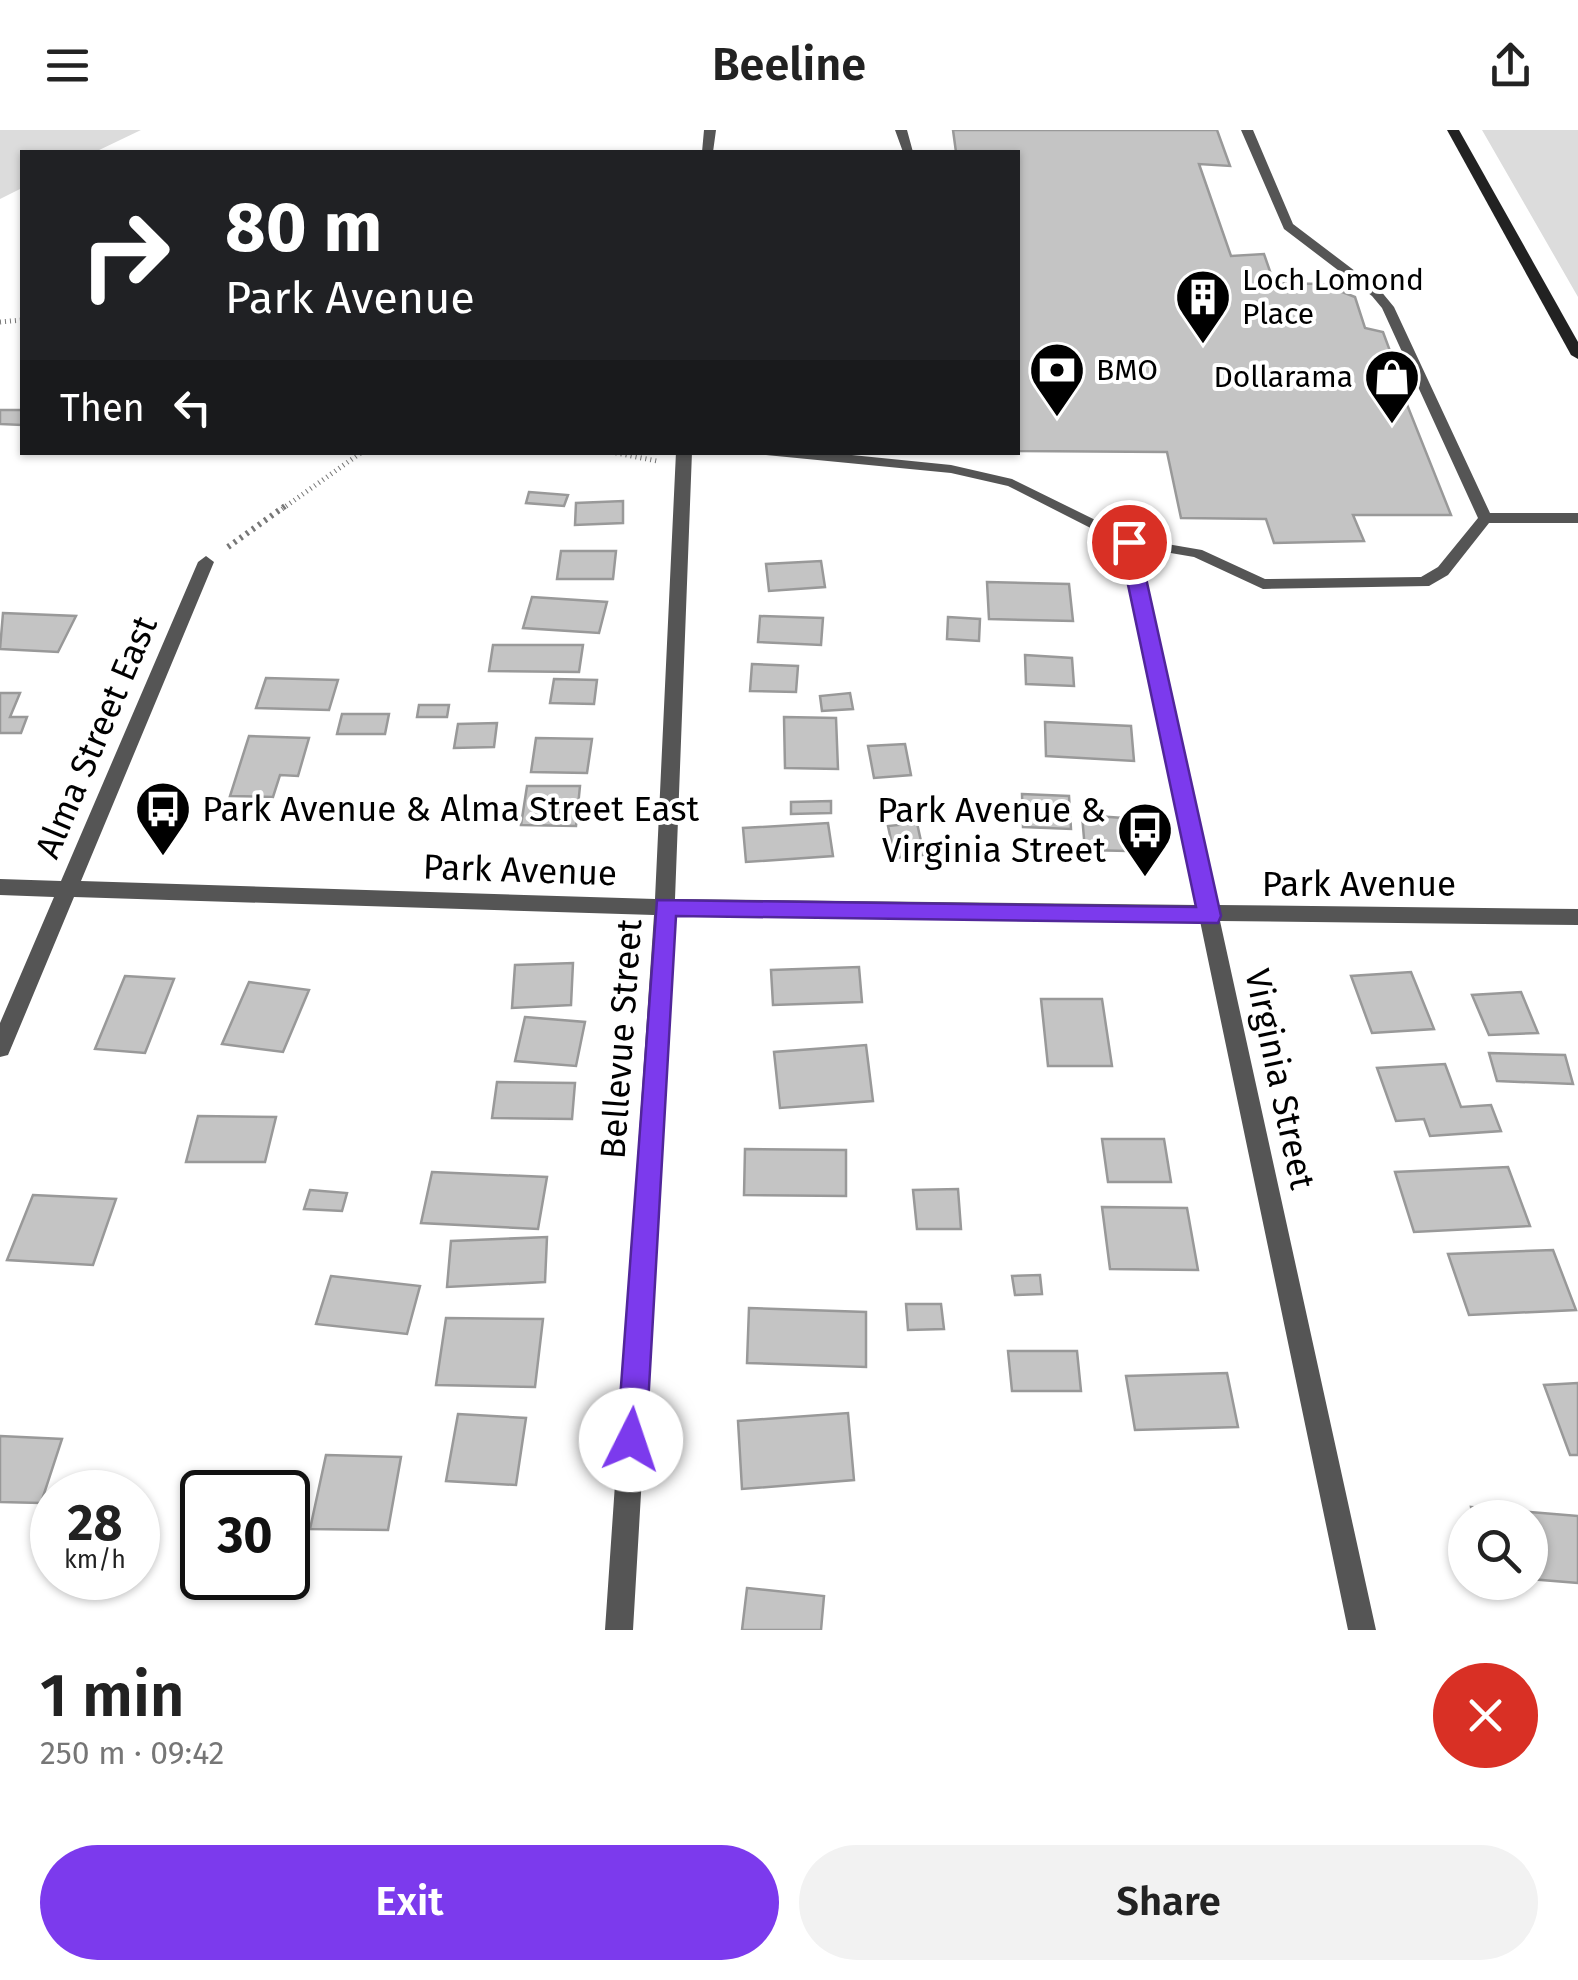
<!DOCTYPE html>
<meta charset="utf-8">
<style>
:root{--surface:#fff;--page:#f2f2f2;--text:#222;--muted:#767676;--accent:#7c3aed}
body{margin:0;font-family:"Fira Sans",sans-serif;background:var(--page);color:var(--text);height:100vh;display:flex;flex-direction:column;font-size:38px;white-space:nowrap}
*{box-sizing:border-box;margin:0}
p{font-size:32px;color:var(--muted)}
.icon{flex:none;width:55px;height:55px;fill:none;stroke:currentColor;stroke-width:2;stroke-linecap:round;stroke-linejoin:round}
.map{position:relative;height:1500px;overflow:hidden}
.side{display:flex;flex-direction:column;background:var(--surface);flex:1}
.side>*{flex:none}
.top-card{position:absolute;left:20px;top:20px;width:1000px;height:305px;border-radius:0px;box-shadow:0 2px 8px #0004;background:#202124;color:#fff;overflow:hidden}
.buttons{position:absolute;left:1448px;top:1370px;display:grid;gap:20px}
.buttons a{display:grid;place-items:center;width:100px;height:100px;border-radius:50%;background:var(--surface);box-shadow:0 2px 8px #0004;font-size:50px}
.speed{position:absolute;left:30px;top:1340px;display:flex;gap:20px;font-size:50px;font-weight:700;text-align:center}
.speed>*{display:grid;place-content:center;width:130px;height:130px;border-radius:50%;background:var(--surface);box-shadow:0 2px 8px #0004;line-height:1}
.speed small{font-size:25px;font-weight:400}
.speed .limit{border:5px solid #111;border-radius:15px;background:#fff;color:#111}
.pin{position:absolute;display:grid;place-items:center;width:85px;height:85px;color:#fff;margin:-42px;border:5px solid #fff;border-radius:50%;box-shadow:0 2px 10px #0007}
.me{position:absolute;width:110px;margin:-55px;rotate:4deg;stroke-linejoin:round;filter:drop-shadow(0 0 8px #0008)}
.turn{display:flex;align-items:center;gap:35px;height:210px;padding:0 40px;font-size:45px}
.turn .icon{width:130px;height:130px;stroke-width:2.5}
.turn b{display:block;font-size:70px;line-height:85px}
.then{display:flex;align-items:center;height:95px;padding:0 40px;background:#0003;gap:20px;font-size:38px}
.round{display:grid;place-items:center;flex:none;width:105px;height:105px;border-radius:52px;background:var(--page)}
.overview{display:flex;align-items:center;justify-content:space-between;height:170px;padding:0 40px}
h1{font-size:60px;font-weight:600;line-height:75px}
.button{display:flex;gap:20px;margin-top:auto;padding:20px 40px}
.button a{flex:1;height:115px;border-radius:60px;background:var(--accent);color:#fff;font-size:40px;font-weight:600;line-height:115px;text-align:center}
.button a+a{background:var(--page);color:var(--text)}
header{display:flex;justify-content:space-between;align-items:center;height:130px;padding:0 40px;background:var(--surface);font-size:45px;font-weight:600}
.map>svg:first-child{display:block}
.green{fill:#dcdcdc}
.building{fill:#c4c4c4;stroke:#999;stroke-width:2.5}
.lines{fill:none;stroke-linecap:round;stroke-linejoin:round}
.path-far1{stroke:#777;stroke-width:5;stroke-dasharray:1 4;stroke-linecap:butt}
.path{stroke:#777;stroke-width:6;stroke-dasharray:2.5 5;stroke-linecap:butt}
.lane{fill:#555;fill-rule:evenodd}
.street{fill:#555;fill-rule:evenodd}
.secondary{fill:#222;fill-rule:evenodd}
.route{fill:#7c3aed;stroke:#51269a;stroke-width:2.5}
.labels{text-anchor:middle;stroke-width:8;stroke-linejoin:round;paint-order:stroke}
.far-poi-label{font-size:30px;fill:#000;stroke:#fff;text-anchor:start}
.street-label{font-size:35px;fill:#000;stroke:#fff}
.poi-label{font-size:35px;fill:#000;stroke:#fff;text-anchor:start}
</style>
<header><svg class="icon" aria-label="menu" viewBox="0 0 24 24"><path d="M4 6h16M4 12h16M4 18h16"/></svg>Beeline<svg class="icon" aria-label="share" viewBox="0 0 24 24"><path d="M12 15V3M7 8l5-5 5 5M5 13v7h14v-7"/></svg></header>
<div class="map">
<svg width="1578" height="1500" viewBox="0 0 1578 1500">
<rect width="100%" height="100%" fill="#fff"/>
<path class="green" d="M0,0H141L95,22H22V58L0,69Z
M1482,0H1578V167Z"/>
<path class="building" d="M953,0H1217L1230,36L1199,34L1231,126L1264,124L1274,153L1322,154L1355,167L1365,198L1383,202L1393,229L1377,236L1390,273L1406,272L1451,385H1353L1364,411L1274,413L1266,389L1181,388L1167,322L1018,321V22H956Z
M0,280H22V295L0,294Z
M529,362L568,365L564,376L526,373Z
M623,371V393L575,395L576,373Z
M561,421H616L613,449H557Z
M821,431L825,457L769,461L766,434Z
M987,452L1069,454L1073,491L989,489Z
M532,467L607,472L599,503L523,498Z
M3,483L76,486L58,522L0,519Z
M760,486L823,488L821,515L758,512Z
M948,487L980,489L979,511L947,509Z
M493,515H583L579,542L489,541Z
M1025,525L1072,528L1074,556L1026,554Z
M752,534L798,536L796,562L750,561Z
M266,548L338,550L329,580L256,578Z
M554,549L597,550L594,574L550,573Z
M0,563H20L10,587H27L21,603H0Z
M850,563L853,579L822,581L820,566Z
M419,575H449L447,587H417Z
M342,584H389L385,604H337Z
M784,587L836,588L838,639L785,638Z
M1045,592L1131,596L1134,631L1046,626Z
M497,593L494,617L454,618L458,594Z
M249,606L309,608L298,646L280,645L273,667L230,666Z
M536,608L592,609L587,643L531,642Z
M905,614L911,645L874,648L868,616Z
M527,656H580L576,696L521,695Z
M1022,664L1069,666L1071,699L1023,697Z
M831,671V683L791,684V672Z
M1082,685L1123,688L1127,721L1085,720Z
M828,693L833,726L746,732L743,698Z
M917,693L924,725L895,728L888,696Z
M573,833L571,875L512,878L515,835Z
M859,837L862,872L773,875L771,840Z
M1411,842L1434,899L1372,903L1351,846Z
M125,846L174,849L145,923L95,919Z
M249,852L309,860L283,922L222,914Z
M1521,862L1538,903L1489,905L1472,865Z
M1041,869H1102L1112,936H1048Z
M525,887L585,892L576,936L515,931Z
M866,915L873,971L780,978L774,922Z
M1489,923L1565,925L1573,954L1497,951Z
M1445,934L1461,977L1491,975L1501,1001L1430,1006L1424,989L1396,991L1377,938Z
M497,952L575,953L572,989L492,988Z
M198,986L276,987L265,1032H186Z
M1102,1009H1164L1171,1052H1108Z
M745,1019L846,1020V1066L744,1065Z
M1508,1037L1530,1096L1414,1102L1395,1042Z
M432,1042L547,1047L538,1099L421,1093Z
M958,1059L961,1099H917L913,1060Z
M310,1060L347,1063L342,1081L304,1079Z
M33,1065L116,1069L93,1135L7,1130Z
M1102,1077L1187,1078L1198,1140L1110,1139Z
M547,1107L545,1152L447,1157L451,1111Z
M1553,1120L1576,1180L1469,1185L1448,1124Z
M1040,1145L1042,1164L1015,1165L1012,1146Z
M331,1146L420,1156L407,1204L316,1194Z
M906,1174H941L944,1199L908,1200Z
M749,1178L866,1182V1237L747,1233Z
M446,1188L543,1189L535,1257L436,1255Z
M1008,1221H1077L1081,1261H1012Z
M1227,1243L1238,1297L1135,1300L1126,1246Z
M1578,1253V1325H1570L1544,1255Z
M848,1283L854,1350L742,1359L738,1291Z
M458,1284L526,1288L516,1355L446,1351Z
M0,1306L62,1309L41,1373L0,1372Z
M326,1325L401,1327L388,1400L310,1399Z
M1471,1377L1578,1386V1453L1530,1449V1388H1473Z
M747,1458L824,1466L821,1500H742Z"/>
<g class="lines">
<path class="path-far1" d="M0,192L22,190
M611,322L657,331
M282,379L362,322"/>
<path class="path" d="M228,417L285,376"/>
<path class="lane" d="M704,0H716L713,22H702Z
M895,0H907L913,22H903Z
M1241,0H1253L1293,94L1380,160L1394,177L1490,383H1578V393H1489L1448,445L1429,456L1263,459L1194,427L1124,415L1008,356L951,343L766,325L764,322H822L951,335L1012,349L1132,408L1202,420L1265,449L1421,447L1438,437L1478,388L1382,178L1372,166L1284,99Z"/>
<path class="street" d="M676,322H692L675,769L1197,775L1121,412L1129,407L1137,412L1217,775L1578,779V795L1220,791L1376,1500H1348L1200,791L675,785L633,1500H605L654,785L74,767L11,918L8,925L0,927V893L54,767L0,765V749L61,751L198,432L206,426L214,432L81,751L655,769Z"/>
<path class="secondary" d="M1447,0H1459L1578,212V229L1571,225Z"/>
</g>
<path class="route" d="M1129,406L1138,412L1221,786L1218,793L676,786L646,1310L642,1320L631,1324L621,1320L617,1310L657,770L1196,777L1119,412Z"/>
<defs>
<g id="building-pin" transform="scale(2.875)"><path d="M0 17L-7.5 6A9.5 9.5 0 1 1 7.5 6Z" fill="#000" stroke="#fff"/><path d="M-4-6H4V6H1V3H-1V6H-4ZM-2.5-4.3h1.7v1.8h-1.7ZM.8-4.3h1.7v1.8H.8ZM-2.5-1h1.7V.8h-1.7ZM.8-1h1.7V.8H.8Z" fill="#fff"/></g>
<g id="bank-pin" transform="scale(2.875)"><path d="M0 17L-7.5 6A9.5 9.5 0 1 1 7.5 6Z" fill="#000" stroke="#fff"/><path d="M-6-4H6V4H-6ZM0-2.3a2.3 2.3 0 1 0 0 4.6a2.3 2.3 0 1 0 0-4.6Z" fill="#fff"/></g>
<g id="shop-pin" transform="scale(2.875)"><path d="M0 17L-7.5 6A9.5 9.5 0 1 1 7.5 6Z" fill="#000" stroke="#fff"/><path d="M-5-2.5h2.3a2.7 3.5 0 0 1 5.4 0H5L5.5 6h-11ZM-1.5-2.5h3a1.5 2.3 0 0 0-3 0Z" fill="#fff"/></g>
<g id="bus-pin" transform="scale(2.875)"><path d="M0 17L-7.5 6A9.5 9.5 0 1 1 7.5 6Z" fill="#000" stroke="#fff"/><path d="M-5-6H5V4H4V6H2V4H-2V6H-4V4H-5ZM-3.5-4V0h7V-4ZM-3.5 1.2v1.5H-2V1.2ZM2 1.2v1.5H3.5V1.2Z" fill="#fff"/></g>
</defs>
<g fill-rule="evenodd">
<use href="#building-pin" x="1203" y="167"/>
<use href="#bank-pin" x="1057" y="240"/>
<use href="#shop-pin" x="1392" y="247"/>
<use href="#bus-pin" x="163" y="679"/>
<use href="#bus-pin" x="1145" y="700"/>
</g>
<g class="labels">
<g class="far-poi-label">
<text x="1242" y="160">Loch Lomond<tspan x="1242" dy="34">Place</tspan></text>
<text x="1096" y="250">BMO</text>
<text x="1353" y="257" text-anchor="end">Dollarama</text>
</g>
<g class="street-label">
<text transform="translate(96 607) rotate(-67)" y="12">Alma Street East</text>
<text transform="translate(520 740) rotate(2)" y="12">Park Avenue</text>
<text x="1359" y="766">Park Avenue</text>
<text transform="translate(621 909) rotate(-86)" y="12">Bellevue Street</text>
<text transform="translate(1280 949) rotate(78)" y="12">Virginia Street</text>
</g>
<g class="poi-label">
<text x="202" y="691">Park Avenue &amp; Alma Street East</text>
<text x="1106" y="692" text-anchor="end">Park Avenue &amp;<tspan x="1106" dy="40">Virginia Street</tspan></text>
</g>
</g>
</svg>
<div class="buttons">
<a><svg class="icon" aria-label="search" viewBox="0 0 24 24"><circle cx="10" cy="10" r="6"/><path d="M15 15l6 6"/></svg></a>
</div>
<div class="speed"><div>28<small>km/h</small></div><div class="limit">30</div></div>
<div class="pin" style="left:1129px;top:412px;background:#d93025"><svg class="icon" aria-label="arrive" viewBox="0 0 24 24"><path d="M6 21V4h12l-3 4 3 4H6"/></svg></div>
<svg class="me" style="left:631px;top:1310px" viewBox="-20 -20 40 40"><circle r="19" fill="#fff"/><path d="M0-13L10 11 0 6-10 11z" fill="#7c3aed"/></svg>
<div class="top-card">
<div class="turn"><svg class="icon" aria-label="right" viewBox="0 0 24 24"><path d="M7 20v-9h11M14 6l5 5-5 5"/></svg><div><b>80 m</b>Park Avenue</div></div>
<div class="then">Then<svg class="icon" aria-label="left" viewBox="0 0 24 24"><path d="M17 20v-9H6M10 6l-5 5 5 5"/></svg></div>
</div>
</div>
<section class="side">
<div class="overview"><div><h1>1 min</h1><p>250 m · 09:42</p></div><a class="round" style="background:#d93025;color:#fff"><svg class="icon" aria-label="close" viewBox="0 0 24 24"><path d="M6 6l12 12M18 6L6 18"/></svg></a></div>
<div class="button"><a>Exit</a><a>Share</a></div>
</section>
